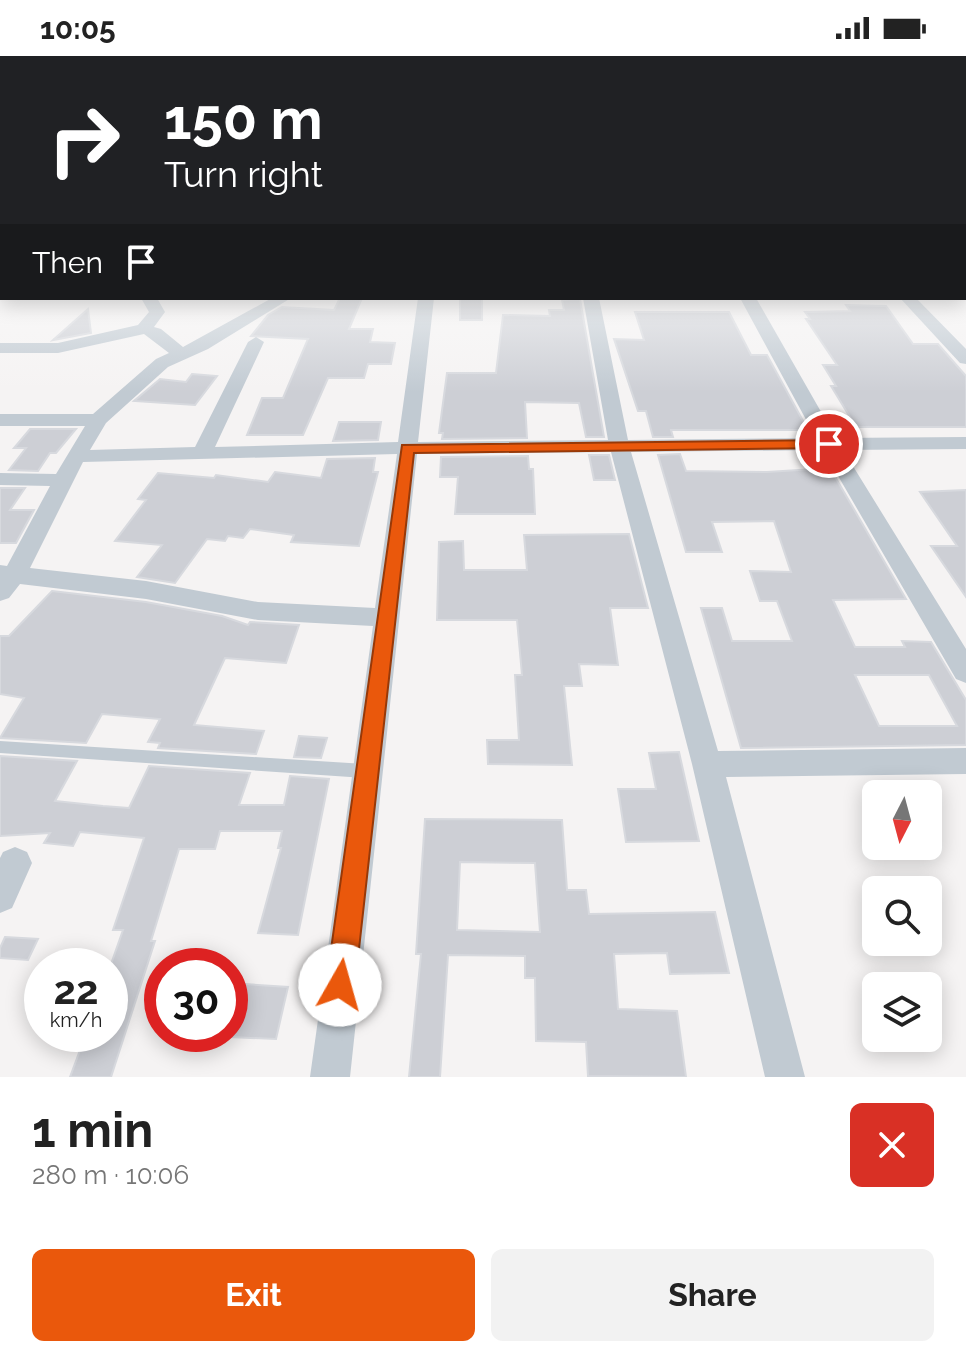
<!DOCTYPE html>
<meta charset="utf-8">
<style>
:root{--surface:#fff;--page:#f2f2f2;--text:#222;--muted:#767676;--accent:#ea580c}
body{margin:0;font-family:Raleway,sans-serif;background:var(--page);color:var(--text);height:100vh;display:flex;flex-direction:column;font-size:30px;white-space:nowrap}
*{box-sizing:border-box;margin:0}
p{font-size:26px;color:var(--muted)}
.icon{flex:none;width:44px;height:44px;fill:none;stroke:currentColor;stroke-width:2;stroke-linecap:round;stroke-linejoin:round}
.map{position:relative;height:1021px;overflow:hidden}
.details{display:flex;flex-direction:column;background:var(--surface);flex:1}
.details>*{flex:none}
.hud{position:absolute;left:0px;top:0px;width:966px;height:244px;box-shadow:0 4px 20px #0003;background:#202124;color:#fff;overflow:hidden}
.needle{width:52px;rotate:186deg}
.controls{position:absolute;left:862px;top:724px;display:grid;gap:16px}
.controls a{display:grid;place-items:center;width:80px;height:80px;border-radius:12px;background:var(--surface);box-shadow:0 4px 20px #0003;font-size:40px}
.speed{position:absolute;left:24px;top:892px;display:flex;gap:16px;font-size:40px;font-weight:700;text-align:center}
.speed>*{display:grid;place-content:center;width:104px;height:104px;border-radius:50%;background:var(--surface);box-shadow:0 4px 20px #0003;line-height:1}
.speed small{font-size:20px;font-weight:400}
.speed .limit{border:12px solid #d22;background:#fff;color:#111}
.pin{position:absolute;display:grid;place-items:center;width:68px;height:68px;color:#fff;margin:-34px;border:4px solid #fff;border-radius:50%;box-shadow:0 2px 8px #0007}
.me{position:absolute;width:88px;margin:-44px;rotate:7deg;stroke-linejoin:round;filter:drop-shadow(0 0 6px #0008)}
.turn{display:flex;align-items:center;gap:28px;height:168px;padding:0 32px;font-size:36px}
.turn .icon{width:104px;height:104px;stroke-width:2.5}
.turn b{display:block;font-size:56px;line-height:68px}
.then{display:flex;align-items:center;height:76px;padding:0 32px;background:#0003;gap:16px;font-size:30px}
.round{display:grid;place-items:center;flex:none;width:84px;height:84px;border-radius:12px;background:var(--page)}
.head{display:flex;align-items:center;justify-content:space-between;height:136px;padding:0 32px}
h1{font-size:48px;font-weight:700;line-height:60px}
.button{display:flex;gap:16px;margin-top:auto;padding:16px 32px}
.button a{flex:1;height:92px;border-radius:12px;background:var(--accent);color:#fff;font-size:32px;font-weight:700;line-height:92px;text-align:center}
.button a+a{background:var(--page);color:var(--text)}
.status{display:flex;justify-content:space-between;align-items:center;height:56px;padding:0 40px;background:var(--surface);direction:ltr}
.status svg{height:22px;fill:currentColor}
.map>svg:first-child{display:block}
.building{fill:#cdcfd5;stroke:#d7d9de;stroke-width:2;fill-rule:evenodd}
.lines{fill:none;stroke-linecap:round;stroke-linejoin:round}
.service{fill:#c1cad2;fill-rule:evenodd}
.minor{fill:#c1cad2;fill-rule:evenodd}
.route{fill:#ea580c;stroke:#983908;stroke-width:2}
</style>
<div class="status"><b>10:05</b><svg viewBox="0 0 49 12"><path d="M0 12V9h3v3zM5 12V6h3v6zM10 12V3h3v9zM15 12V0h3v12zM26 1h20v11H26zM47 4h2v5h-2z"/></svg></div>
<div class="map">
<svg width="966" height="1021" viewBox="0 0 966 1021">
<rect width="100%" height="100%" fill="#f5f3f3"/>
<path class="building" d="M340,242H362L349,273H373L370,286L395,287L391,308H368L364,322H328L303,379H247L262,342H283L308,283L251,280L268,259L282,251L334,254Z
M460,242H482V264H460Z
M580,243L604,381H586L579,347L525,346L527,382L442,383L443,377H439L447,317H496L503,259L550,260L549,254H564L562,244Z
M846,249L886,250L913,288H938L966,320V371H856L831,330H836L823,309H837L806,263H810L805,256L850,255Z
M88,253L91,277L53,284Z
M635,256H729L751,299H767L808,374H671L673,381H653L646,355H638L614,283L644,284Z
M192,318L217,320L195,349L134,345L160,323L186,326Z
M339,366H381L378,384L333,385Z
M30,373H76L56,397H50L38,415L9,414L26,392H14Z
M680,398L686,415L767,416L830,412L906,543L833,544L855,591H905L902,585L931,586L966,644V689L741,692L701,552H722L732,585H792L777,545H760L750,515L791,516L774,465L712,466L722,496H686L658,399ZM855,619H929L957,670H879Z
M589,399H609L615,424H594Z
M528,400L529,413H533L535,458H455L458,421H440L441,401Z
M375,402L373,416H378L359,490L291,486L294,479L250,473L243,482L228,480L225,485L207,483L175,527L137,521L162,489L115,485L146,444L138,443L158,417L214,422L216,419L268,426L275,416L321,422L327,403Z
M0,432H25L10,454H34L16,487H0Z
M966,434V541L931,490H957L920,436Z
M629,478L648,552H610L618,609L579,608L582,630H564L572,709L488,708L487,684H519L515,619H522L517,564H437L439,486L463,485L464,514H527L524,479Z
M52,535L146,546L222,560L248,569L250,566L299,569L286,607L225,602L194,669L264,675L256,698L158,692L160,687L148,686L160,663L102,658L86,687L0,682L24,642L0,638V580H9Z
M299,680L327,682L321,702L294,701Z
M679,696L699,785L626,786L618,733H656L649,697Z
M0,700L77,705L55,745L103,750L129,752L149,710L250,717L239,749H284L290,720L329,723L298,879L258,877L281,792H278L282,775H220L215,793H179L151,885H155L111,1021H70L86,978H110V911L123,874H113L144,782L80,776L73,790L44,787L50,777L0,780Z
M425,763L562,764L567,834H586L589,858L715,856L729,917L670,918L667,897L614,898L618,953L677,955L686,1021L588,1020L586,986L536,985L535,922H525V900L448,899L440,1021H409L421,898H416ZM460,806L535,807L540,876L457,874Z
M5,881L38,883L28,904L0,902V892Z
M230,927L288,931L276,983L230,981Z"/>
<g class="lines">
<path class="service" d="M0,685L365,708L370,710L373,715L370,720L365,722L0,697Z"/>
<path class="minor" d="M0,207H2V215H0Z
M141,242H157L165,256L154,271L161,273L183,291L272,242H291L208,293L168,311L106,367L90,394L195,391L248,286L256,281L264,286L215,391L398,386L418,242H434L418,386L608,384L583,242H599L628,384L816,382L740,242H756L836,382L966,381V393L843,394L966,593V627L956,623L823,394L631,396L718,695L966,692V718L726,721L805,1021H765L692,708L611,396L417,398L350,1021H310L373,570L258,564L146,543L20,528L9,542L0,545V509L7,510L50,430L0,429V417L56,418L85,370H0V358H93L156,303L169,297L144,278L58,297H0V287H58L138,269L149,256ZM397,398L375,552L258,546L146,525L30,512L83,406Z
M900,242H916L966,293V308L960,307Z
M15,791L27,796L32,807L12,852L0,857V802L3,796Z"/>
</g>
<linearGradient id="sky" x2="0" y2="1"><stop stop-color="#85c3ea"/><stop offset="0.57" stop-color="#fafafa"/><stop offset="1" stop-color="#fafafa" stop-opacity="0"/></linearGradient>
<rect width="966" height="336" fill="url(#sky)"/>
<path class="route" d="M829,384L837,388L835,392L414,397L355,929L351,939L340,943L330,939L326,929L402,389Z"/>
</svg>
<div class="controls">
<a><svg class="needle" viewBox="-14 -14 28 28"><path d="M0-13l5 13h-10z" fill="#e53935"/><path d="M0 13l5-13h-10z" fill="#767676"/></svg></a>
<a><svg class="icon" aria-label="search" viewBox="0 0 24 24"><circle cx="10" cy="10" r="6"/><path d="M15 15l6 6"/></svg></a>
<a><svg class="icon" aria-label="layers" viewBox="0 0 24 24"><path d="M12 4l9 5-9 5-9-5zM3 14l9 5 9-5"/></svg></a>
</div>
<div class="speed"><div>22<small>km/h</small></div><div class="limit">30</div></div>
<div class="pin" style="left:829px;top:388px;background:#d93025"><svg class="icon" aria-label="arrive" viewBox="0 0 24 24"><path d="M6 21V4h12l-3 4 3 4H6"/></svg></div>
<svg class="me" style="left:340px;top:929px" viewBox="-20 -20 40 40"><circle r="19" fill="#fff"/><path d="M0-13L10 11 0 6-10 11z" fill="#ea580c"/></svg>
<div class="hud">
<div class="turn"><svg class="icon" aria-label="right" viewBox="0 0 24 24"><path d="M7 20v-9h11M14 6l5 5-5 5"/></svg><div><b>150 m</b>Turn right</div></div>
<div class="then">Then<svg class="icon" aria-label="arrive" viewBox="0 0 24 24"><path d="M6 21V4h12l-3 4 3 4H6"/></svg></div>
</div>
</div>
<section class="details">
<div class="head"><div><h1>1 min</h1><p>280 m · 10:06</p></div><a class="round" style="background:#d93025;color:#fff"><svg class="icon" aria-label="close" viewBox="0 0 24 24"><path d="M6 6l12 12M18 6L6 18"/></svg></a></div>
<div class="button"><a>Exit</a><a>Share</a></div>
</section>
